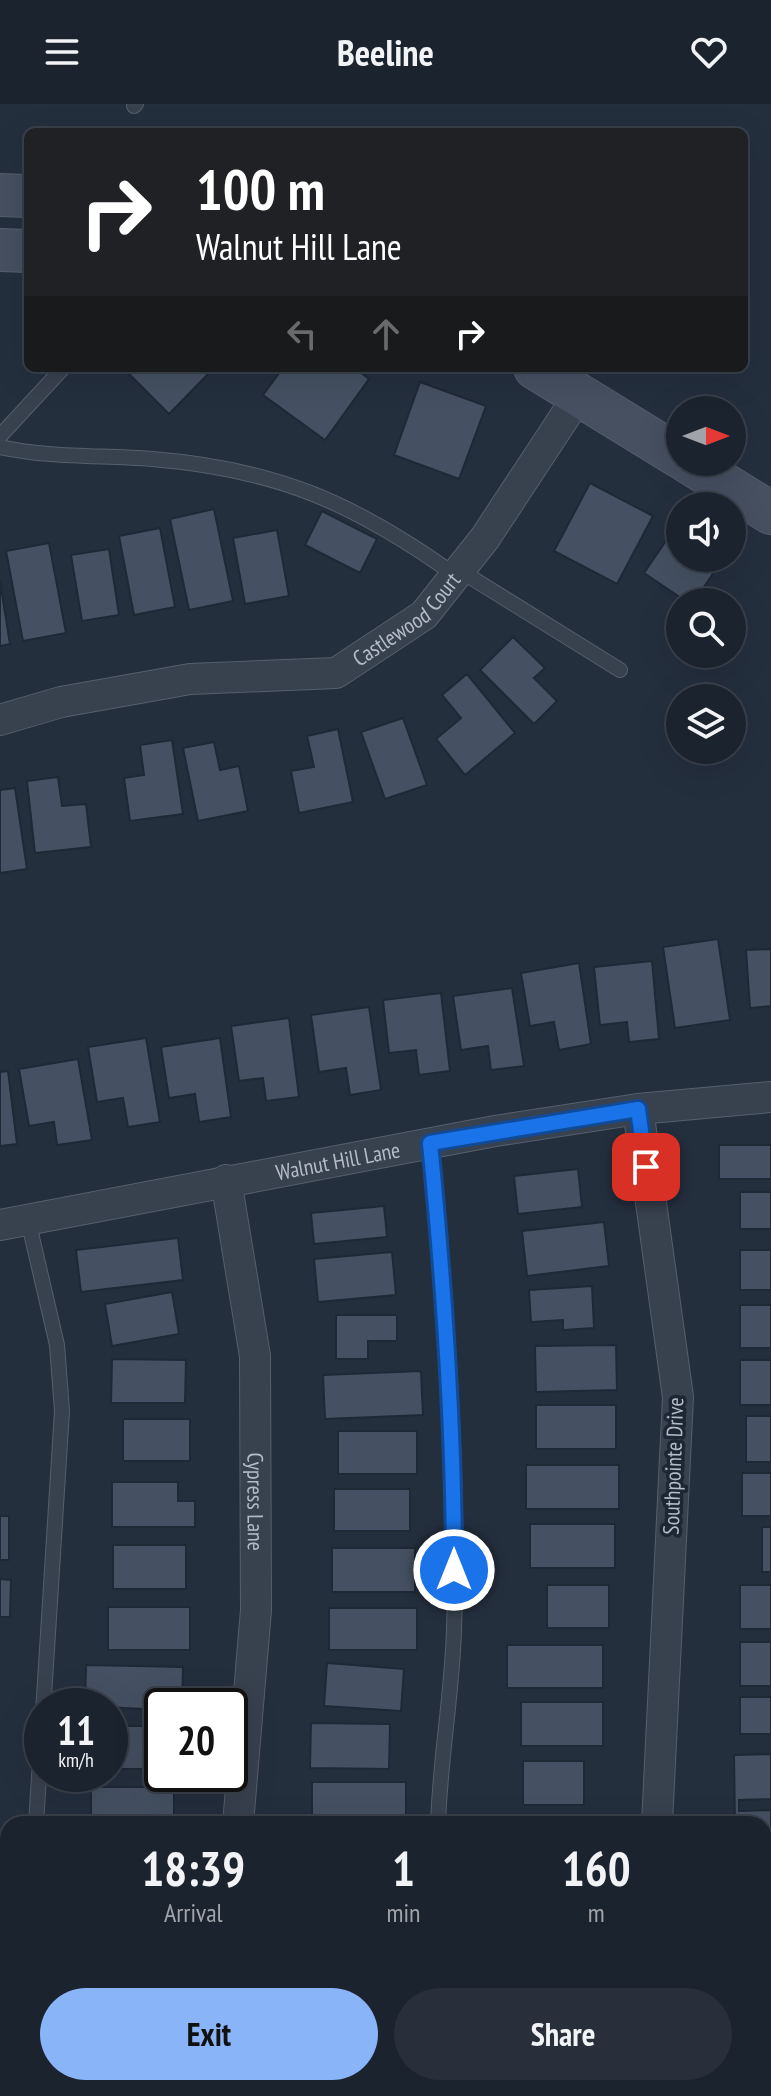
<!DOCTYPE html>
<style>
:root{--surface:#1b232e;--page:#282f3a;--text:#f1f3f6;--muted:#a0a4aa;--line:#39404a;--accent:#8ab4f8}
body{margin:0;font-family:"PT Sans Narrow",sans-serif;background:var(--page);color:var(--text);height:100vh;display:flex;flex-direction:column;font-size:30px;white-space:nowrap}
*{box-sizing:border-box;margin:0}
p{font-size:26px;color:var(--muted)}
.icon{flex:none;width:44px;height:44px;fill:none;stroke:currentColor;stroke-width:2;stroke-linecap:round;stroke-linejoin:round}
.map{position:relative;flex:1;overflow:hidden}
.sheet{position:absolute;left:0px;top:1712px;width:772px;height:280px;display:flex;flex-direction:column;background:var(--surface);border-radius:24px 24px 0 0;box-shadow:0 8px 32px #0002,0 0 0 2px var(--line)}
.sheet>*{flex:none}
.hud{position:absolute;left:24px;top:24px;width:724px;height:244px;border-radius:12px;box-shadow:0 8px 32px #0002,0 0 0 2px var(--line);background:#202124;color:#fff;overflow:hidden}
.needle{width:52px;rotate:90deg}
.fabs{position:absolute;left:666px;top:292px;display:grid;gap:16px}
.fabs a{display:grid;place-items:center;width:80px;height:80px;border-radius:50%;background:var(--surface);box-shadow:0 8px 32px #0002,0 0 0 2px var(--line);font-size:40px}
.speed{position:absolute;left:24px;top:1584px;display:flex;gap:16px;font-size:40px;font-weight:700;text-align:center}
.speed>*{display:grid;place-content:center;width:104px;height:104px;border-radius:50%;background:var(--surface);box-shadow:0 8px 32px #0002,0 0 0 2px var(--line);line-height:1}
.speed small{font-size:20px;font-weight:400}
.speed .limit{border:4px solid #111;border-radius:12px;background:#fff;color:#111}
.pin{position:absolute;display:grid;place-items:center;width:68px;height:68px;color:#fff;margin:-34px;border-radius:16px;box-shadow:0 4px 12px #0006}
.me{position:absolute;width:88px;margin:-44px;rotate:0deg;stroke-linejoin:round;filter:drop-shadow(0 0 6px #0008)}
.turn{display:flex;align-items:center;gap:28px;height:168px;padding:0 40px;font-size:36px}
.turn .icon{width:104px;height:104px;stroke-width:2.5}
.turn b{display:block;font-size:56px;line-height:68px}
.lanes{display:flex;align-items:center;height:76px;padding:0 40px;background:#0003;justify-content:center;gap:40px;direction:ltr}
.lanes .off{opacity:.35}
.eta{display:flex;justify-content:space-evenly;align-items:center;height:136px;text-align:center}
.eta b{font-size:48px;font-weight:800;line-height:56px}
.cta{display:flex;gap:16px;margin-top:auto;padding:16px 40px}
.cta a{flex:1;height:92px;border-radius:48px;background:var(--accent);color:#111;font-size:32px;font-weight:800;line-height:92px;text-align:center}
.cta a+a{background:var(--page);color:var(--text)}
header{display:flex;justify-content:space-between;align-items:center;height:104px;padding:0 40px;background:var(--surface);font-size:36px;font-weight:800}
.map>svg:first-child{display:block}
.building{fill:#455162;stroke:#1f2835;stroke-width:2}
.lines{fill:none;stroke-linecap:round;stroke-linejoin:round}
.lane-casing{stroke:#565f6c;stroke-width:16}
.street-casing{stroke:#565f6c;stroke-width:32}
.secondary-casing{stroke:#565f6c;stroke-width:44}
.lane{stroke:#38414e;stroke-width:14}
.street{stroke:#38414e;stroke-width:30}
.secondary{stroke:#465061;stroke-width:42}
.route-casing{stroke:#114b97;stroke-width:20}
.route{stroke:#1a73e8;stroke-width:14}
.labels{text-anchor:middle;stroke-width:7;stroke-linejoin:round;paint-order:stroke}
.street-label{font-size:22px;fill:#b4bcc9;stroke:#1d2633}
</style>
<header><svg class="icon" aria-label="menu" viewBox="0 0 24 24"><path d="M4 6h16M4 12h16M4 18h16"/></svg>Beeline<svg class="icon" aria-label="heart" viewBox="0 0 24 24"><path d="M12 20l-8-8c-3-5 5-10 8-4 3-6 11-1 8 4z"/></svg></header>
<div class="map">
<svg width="771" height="1992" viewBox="0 0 771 1992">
<rect width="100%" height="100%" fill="#242f3e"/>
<path class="building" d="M123,264H214L169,310Z
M283,264H355L369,275L325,336L263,291Z
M420,278L486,302L459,375L394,351Z
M590,379L653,412L617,480L554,447Z
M214,405L233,497L189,506L170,415Z
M322,407L377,435L360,469L305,441Z
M160,424L175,503L134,511L119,432Z
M277,426L289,492L245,500L233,434Z
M672,428L680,433V454H712L720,459L694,498H687L644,469Z
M49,439L66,529L23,537L6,447Z
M109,445L119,511L82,517L71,451Z
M0,477L10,540L0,542Z
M513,533L545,564L534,574L557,597L534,620L480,566Z
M467,570L515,629L465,671L436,635L461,614L442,591Z
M403,614L427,681L385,695L361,628Z
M338,625L353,698L299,709L291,667L314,663L307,632Z
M172,636L183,710L130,717L124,674L144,671L140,641Z
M214,638L220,666L239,662L248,707L198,717L183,644Z
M58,673L62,702L86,700L91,743L35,749L27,677Z
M15,684L27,765L0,769V686Z
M718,835L730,916L675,924L663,843Z
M771,845V902L750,904L746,846Z
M652,857L659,935L629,938L627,918L600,921L594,863Z
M579,859L591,940L559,946L554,918L530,922L521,869Z
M512,884L524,962L491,966L488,942L461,946L453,892Z
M441,889L450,967L419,971L416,946L389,949L383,896Z
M369,903L381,986L350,991L346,964L319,968L311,911Z
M289,914L299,993L266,997L263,974L239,977L231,922Z
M146,934L160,1018L128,1023L123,994L97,998L88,943Z
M220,934L231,1013L199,1018L195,990L169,994L161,943Z
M78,955L92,1036L57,1041L54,1018L29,1022L19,965Z
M8,967L17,1040L0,1042V968Z
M719,1041H771V1075H719Z
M578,1065L582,1103L518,1110L514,1072Z
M740,1088H771V1125H740Z
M384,1102L387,1133L314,1140L311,1109Z
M604,1118L609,1162L527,1172L522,1127Z
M178,1134L183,1176L81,1188L76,1146Z
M740,1146H771V1186H740Z
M392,1148L396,1191L318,1198L314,1155Z
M592,1182L594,1224L563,1226V1216L531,1218L529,1186Z
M172,1188L179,1230L112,1242L105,1200Z
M740,1201H771V1244H740Z
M336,1211H397V1237H368V1255H336Z
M616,1241L617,1286L536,1288L535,1242Z
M112,1255L186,1256L185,1299H111Z
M740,1256H771V1301H740Z
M421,1267L423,1311L325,1315L323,1271Z
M536,1301H616V1345H536Z
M746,1312H771V1358H746Z
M123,1315H190V1357H123Z
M338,1327H417V1370H338Z
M526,1361H619V1405H526Z
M742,1369H771V1412H742Z
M112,1378H178V1397H195V1423H112Z
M334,1385H410V1427H334Z
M0,1412H9V1456H0Z
M530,1420H615V1464H530Z
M762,1423H771V1468H762Z
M113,1441H186V1485H113Z
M332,1444H415V1488H332Z
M0,1475L11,1476L10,1513H0Z
M547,1481H609V1524H547Z
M740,1481H771V1525H740Z
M108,1503H190V1546H108Z
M329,1504H417V1546H329Z
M740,1538H771V1582H740Z
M507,1541H603V1584H507Z
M327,1559L404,1565L401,1607L324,1602Z
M86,1561L183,1563L182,1602H162V1606L85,1602Z
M740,1593H771V1630H740Z
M521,1598H603V1642H521Z
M311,1619L390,1620L389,1665L310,1664Z
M110,1622H162V1665H110Z
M771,1650V1695L739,1696V1707L771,1706V1747H764V1720H735L734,1651Z
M523,1657H584V1701H523Z
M312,1678H406V1720H312Z
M91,1683H174V1720H91Z
M498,1713H597V1720H498Z
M764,1762H771V1806H764Z
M764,1817H771V1861H764Z
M764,1875H771V1916H764Z
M764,1930H771V1973H764Z
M90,1984H156V1992H90Z
M308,1984H403V1992H308Z
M493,1984H594V1989H493Z"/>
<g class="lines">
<g class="lane-casing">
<path id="lane" d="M134,2L136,0
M0,332L63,264
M0,343C51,354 100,351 152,355C277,365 354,399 455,471
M459,466L620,566
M430,1039C446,1200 460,1363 454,1526C452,1591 440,1655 438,1720
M28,1116L57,1241L62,1307L36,1720
M41,1984V1992
M443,1984V1992"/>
</g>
<g class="street-casing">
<g id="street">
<path id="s1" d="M0,616L61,598L190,575L336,569L424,511L485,434L579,291"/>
<path d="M638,1005L678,1293L657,1720"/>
<path id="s2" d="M226,1076L255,1252L256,1506L238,1720"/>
<path id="s3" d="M0,1121L495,1027L638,1005L771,993"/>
<path d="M239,1984L240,1992"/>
<path d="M654,1992V1984"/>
</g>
</g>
<g class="secondary-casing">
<path id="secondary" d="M0,91L28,92
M0,146L28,147
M535,264L680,353
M688,358L771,409"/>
</g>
<use href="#lane" class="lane"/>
<use href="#street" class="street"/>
<use href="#secondary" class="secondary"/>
</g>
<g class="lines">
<g class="route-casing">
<path id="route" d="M454,1466C454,1323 444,1181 430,1039L638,1005L646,1063"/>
</g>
<use href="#route" class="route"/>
</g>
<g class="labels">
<g class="street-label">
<text dy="8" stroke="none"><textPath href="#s1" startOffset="430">Castlewood Court</textPath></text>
<text dy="8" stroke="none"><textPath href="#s3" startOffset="344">Walnut Hill Lane</textPath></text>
<text transform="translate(673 1362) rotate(-88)" y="8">Southpointe Drive</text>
<text dy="8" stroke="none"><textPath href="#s2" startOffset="324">Cypress Lane</textPath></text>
</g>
</g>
</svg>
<div class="fabs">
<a><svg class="needle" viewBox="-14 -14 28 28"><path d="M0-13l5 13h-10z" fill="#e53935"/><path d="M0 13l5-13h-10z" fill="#a0a4aa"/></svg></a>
<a><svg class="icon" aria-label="sound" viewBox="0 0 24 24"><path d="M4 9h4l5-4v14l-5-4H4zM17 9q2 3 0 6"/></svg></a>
<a><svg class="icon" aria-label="search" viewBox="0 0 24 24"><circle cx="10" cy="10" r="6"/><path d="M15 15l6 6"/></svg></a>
<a><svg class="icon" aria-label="layers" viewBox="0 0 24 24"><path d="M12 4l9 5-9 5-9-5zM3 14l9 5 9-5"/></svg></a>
</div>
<div class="speed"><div>11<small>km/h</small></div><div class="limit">20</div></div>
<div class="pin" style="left:646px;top:1063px;background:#d93025"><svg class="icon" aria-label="arrive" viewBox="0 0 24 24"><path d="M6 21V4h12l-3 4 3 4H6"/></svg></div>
<svg class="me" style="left:454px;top:1466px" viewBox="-20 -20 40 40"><circle r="17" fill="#1a73e8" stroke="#fff" stroke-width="3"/><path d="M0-11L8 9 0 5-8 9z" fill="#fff"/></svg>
<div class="hud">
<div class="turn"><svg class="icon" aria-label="right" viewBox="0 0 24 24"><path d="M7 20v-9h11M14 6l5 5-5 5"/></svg><div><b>100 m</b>Walnut Hill Lane</div></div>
<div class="lanes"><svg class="icon off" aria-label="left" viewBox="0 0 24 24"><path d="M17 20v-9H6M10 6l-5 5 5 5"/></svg><svg class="icon off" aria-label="ahead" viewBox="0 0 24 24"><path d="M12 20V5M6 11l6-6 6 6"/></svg><svg class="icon" aria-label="right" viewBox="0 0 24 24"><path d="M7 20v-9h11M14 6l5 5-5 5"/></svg></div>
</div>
<section class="sheet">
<div class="eta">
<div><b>18:39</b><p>Arrival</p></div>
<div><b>1</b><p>min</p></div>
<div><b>160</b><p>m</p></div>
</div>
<div class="cta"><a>Exit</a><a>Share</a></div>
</section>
</div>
